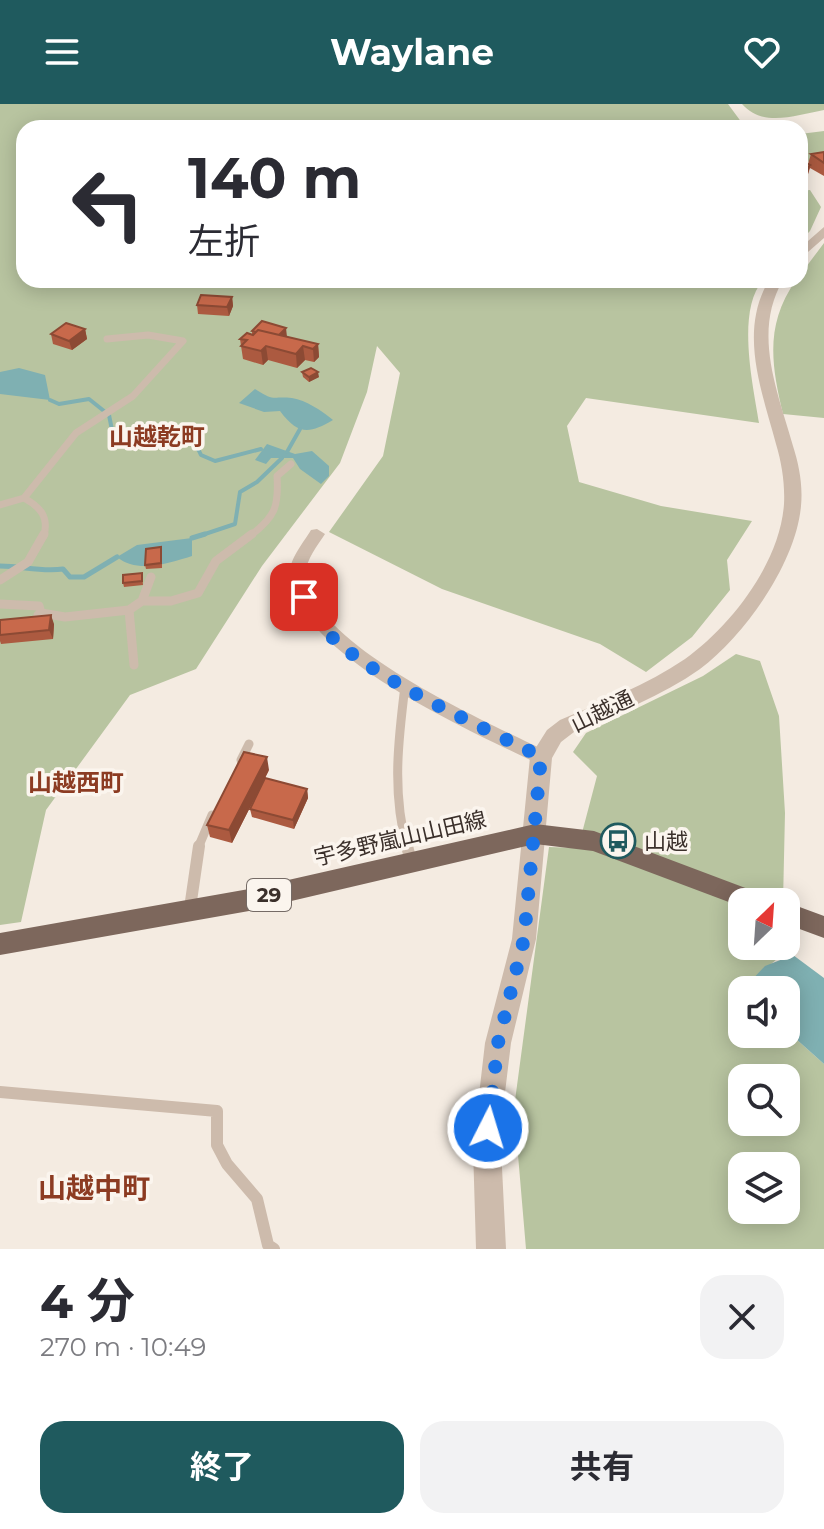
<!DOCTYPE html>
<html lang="ja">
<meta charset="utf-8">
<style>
:root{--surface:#fff;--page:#f2f2f3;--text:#2b2b33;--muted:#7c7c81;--accent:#1f5a5e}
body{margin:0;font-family:Montserrat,"Noto Sans JP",sans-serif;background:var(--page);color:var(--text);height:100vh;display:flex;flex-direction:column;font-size:30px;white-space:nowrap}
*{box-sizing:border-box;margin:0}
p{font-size:26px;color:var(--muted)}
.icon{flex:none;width:44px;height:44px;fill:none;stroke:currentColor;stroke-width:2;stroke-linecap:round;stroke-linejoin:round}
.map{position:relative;height:1145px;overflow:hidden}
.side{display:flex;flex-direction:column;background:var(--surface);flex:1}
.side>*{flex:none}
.hud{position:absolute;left:16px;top:16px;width:792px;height:168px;border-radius:24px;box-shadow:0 4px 20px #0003;background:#fff;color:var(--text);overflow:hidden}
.needle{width:52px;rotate:25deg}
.tools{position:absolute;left:728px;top:784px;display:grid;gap:16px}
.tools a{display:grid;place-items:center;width:72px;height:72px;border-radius:16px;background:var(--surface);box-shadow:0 4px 20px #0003;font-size:40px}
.pin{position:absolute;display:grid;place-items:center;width:68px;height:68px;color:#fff;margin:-34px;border-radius:16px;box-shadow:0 4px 12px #0006}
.me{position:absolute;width:88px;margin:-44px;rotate:5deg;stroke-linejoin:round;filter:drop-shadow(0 0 6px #0008)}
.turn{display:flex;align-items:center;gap:28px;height:168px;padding:0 40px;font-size:36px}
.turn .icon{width:104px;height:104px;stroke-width:2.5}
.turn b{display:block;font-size:56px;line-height:68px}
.round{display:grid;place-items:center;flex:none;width:84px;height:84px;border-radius:24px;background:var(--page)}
.head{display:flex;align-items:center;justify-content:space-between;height:136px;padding:0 40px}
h1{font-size:48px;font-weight:700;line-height:60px}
.action{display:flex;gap:16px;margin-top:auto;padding:16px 40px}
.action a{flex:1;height:92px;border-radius:24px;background:var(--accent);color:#fff;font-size:32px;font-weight:700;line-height:92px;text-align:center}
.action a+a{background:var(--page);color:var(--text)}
header{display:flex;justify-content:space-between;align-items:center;height:104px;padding:0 40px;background:var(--accent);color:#fff;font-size:36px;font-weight:700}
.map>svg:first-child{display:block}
.green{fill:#b8c4a0;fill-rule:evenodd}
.water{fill:#7fb0b2}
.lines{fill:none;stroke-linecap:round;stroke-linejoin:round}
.stream-far1{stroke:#7fb0b2;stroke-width:4}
.stream{stroke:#7fb0b2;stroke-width:5}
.service-far2{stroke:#cdbbac;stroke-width:7}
.service-far1{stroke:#cdbbac;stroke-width:9}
.service{stroke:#cdbbac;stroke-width:12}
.minor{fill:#cdbbac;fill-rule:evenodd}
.tertiary{fill:#cdbbac;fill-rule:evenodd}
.primary{fill:#7d675c;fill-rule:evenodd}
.wall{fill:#ac5a40}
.shaded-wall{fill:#8c4a34}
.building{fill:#c8694b;stroke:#8c4a34;stroke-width:2}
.route{stroke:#1a73e8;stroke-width:14;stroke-dasharray:0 25.2}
.labels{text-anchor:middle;stroke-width:7;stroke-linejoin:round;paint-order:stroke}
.shield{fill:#fbf5ee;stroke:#756b66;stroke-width:2}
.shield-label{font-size:20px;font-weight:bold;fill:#3b302b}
.street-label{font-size:22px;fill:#3b302b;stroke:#fbf5ee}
.poi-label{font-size:22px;fill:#3b302b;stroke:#fbf5ee;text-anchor:start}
.neighbourhood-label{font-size:24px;font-weight:bold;fill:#8c3b22;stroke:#fbf5ee}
.near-neighbourhood-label{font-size:28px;font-weight:bold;fill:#8c3b22;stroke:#fbf5ee}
</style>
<header><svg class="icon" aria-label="menu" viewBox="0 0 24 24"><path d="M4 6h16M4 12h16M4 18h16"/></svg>Waylane<svg class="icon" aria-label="heart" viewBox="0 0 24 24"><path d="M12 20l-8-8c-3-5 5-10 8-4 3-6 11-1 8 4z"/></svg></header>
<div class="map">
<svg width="824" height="1145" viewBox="0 0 824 1145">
<rect width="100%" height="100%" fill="#f4ebe1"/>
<path class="green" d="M0,0H728L742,19L759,24H24V176H763C736,207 753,281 759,319L586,294L567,322L579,378L661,402L752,417L727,456L730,486L692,533L646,568L600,540L442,485L329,428L383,352L400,269L377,242L367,288L340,359L262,462L196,565L130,591L46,706L21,818L0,821Z
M742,0H824V6C796,11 763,24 742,0Z
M824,27V55L800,59V30Z
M810,86L821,103L810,127L800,137V87Z
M824,139V314L783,310C771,260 765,220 796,176H800V171Z
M736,550L760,557L779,612L785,709L783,798H742V842H786V824L795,827L793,851L777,855L749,879L752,886H742V930H786V926L824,960V1145H526L514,1004L549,743L578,744L597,672L573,648L586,629L703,572ZM742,974H786V1018H742ZM742,1062H786V1106H742Z"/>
<path class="water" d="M19,264L45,271L50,296L0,290V268Z
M255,285C275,298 271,292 292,294C306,296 322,307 333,316C309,330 298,331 280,307L264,308L239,299Z
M267,340L295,350L312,347L329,362V372L321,380L300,365L293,354H271L266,360L255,356Z
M192,434V452C170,459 137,470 117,453L137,441Z
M793,851L824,874V960L786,926V886H752L749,879L765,862Z"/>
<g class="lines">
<path class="stream-far1" d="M50,296L59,300L89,295L109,311L113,331L129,338L153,339C172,323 191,328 201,351L215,357L261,345
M287,348L300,325
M199,432L235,420L240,388L257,378L282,354"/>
<path class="stream" d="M192,434L205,430
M0,462C22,462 40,468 63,465L70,473H84L117,453"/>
<path class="service-far2" d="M0,401L24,394
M44,432C49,412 40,403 24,394L76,329L133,292L183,237L148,231L107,235
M250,432C275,413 279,403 277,372L291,360"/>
<path class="service-far1" d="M0,476L28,458L44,430
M142,497H171L198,489L216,457L252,430
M0,500L39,502L41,509L38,511
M129,506L142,497L151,473
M41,509L65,513L129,506L134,561
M405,582C398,638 392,689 407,744
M241,656L249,640
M198,744L212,711"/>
<path class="service" d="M407,742L411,758
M190,804L199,742
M0,988L217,1007V1041L227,1060L257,1095L268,1141L274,1145"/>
<path class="minor" d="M317,425L325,430C318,441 306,455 306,469C308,541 490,619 548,648L551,653L548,658L541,661L534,658C470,626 294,550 290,470C289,455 304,438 311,426Z"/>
<path class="tertiary" d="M824,123V134L800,155V144Z
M769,176H783C752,229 778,288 793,342C799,361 803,381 801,402C796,459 745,531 700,565C662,592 617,609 574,628L561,638L552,654L536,835L511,939L503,1005L501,1043L506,1145H476L473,1043L485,939L512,835L530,653L547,626L560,616C602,598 647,581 685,555C731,522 780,459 784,400C785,380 782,360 776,340C762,287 738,228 769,176Z"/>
<path class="primary" d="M535,720L594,727L764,791L768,798H742V803L593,747L535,740L249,807L0,851V829L249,785Z
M786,798L824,812V834L786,820Z"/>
</g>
<path class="wall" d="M824,48V72L810,64L808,70L800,74V56L808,60L811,50Z
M232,193L233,202L229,212L198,210L197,201Z
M85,225L87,235L72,246L53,240L51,230Z
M252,227L318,240L319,253L314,258L305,256L297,264L268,256L263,261L243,255L240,235L252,230Z
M302,268L319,273L309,278L303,273Z
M162,448V464L146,465L145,461Z
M142,469L143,481L124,483L123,479Z
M0,516L54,520L53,535L1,540L0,537Z
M269,666L265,674L307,685L308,694L294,725L252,713L250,705L263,677L232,739L210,733L207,721Z"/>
<path class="shaded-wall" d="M810,61L808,70L800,74V66Z
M232,193L233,202L229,212L227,203Z
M286,224L287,233H276Z
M85,225L87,235L72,246L69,237Z
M318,240L319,253L314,258L313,245Z
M266,242L268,256L263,261L261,247Z
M303,242L305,256L297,264L296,250Z
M318,268L319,273L309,278V273Z
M51,511L54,520L53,535L49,526Z
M267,653L269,666L232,739L229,726Z
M307,685L308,694L294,725L293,716Z"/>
<path class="building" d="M824,48V59L811,50Z
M800,56L810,61L800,66Z
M201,191L232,193L227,203L197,201Z
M262,217L286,224L279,231L258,226L256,228L252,227Z
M66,219L85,225L69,237L51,230Z
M258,226L318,240L313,245L303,242L296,250L266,242L261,247L241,242L247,236L240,235L247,229L253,231Z
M311,264L318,268L309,273L302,268Z
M161,443V459L145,461L146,445Z
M142,469V477L123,479V471Z
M51,511L49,526L0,531V516Z
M244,648L267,653L229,726L207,721Z
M265,674L307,685L293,716L250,705Z"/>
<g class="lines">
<path class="route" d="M304,493C310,503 316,516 324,525C370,575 478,620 541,653L524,835L498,939L488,1024"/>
</g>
<defs>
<g id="bus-ring" transform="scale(1.8)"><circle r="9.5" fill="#fbf5ee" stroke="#1f5a5e" stroke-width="1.5"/><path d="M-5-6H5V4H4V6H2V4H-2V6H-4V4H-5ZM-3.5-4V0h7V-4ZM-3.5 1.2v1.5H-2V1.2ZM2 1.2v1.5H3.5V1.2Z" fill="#1f5a5e"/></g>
</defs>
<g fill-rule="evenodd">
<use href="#bus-ring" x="618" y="737"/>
</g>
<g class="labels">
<rect class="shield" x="247" y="775" width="44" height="32" rx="6"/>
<g class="shield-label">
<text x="269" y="798">29</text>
</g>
<g class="street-label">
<text transform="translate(602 607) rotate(-26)" y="8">山越通</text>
<text transform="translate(400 734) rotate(-13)" y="8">宇多野嵐山山田線</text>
</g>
<g class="poi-label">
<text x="644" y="745">山越</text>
</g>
<g class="neighbourhood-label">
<text x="157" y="341">山越乾町</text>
<text x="76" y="687">山越西町</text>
</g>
<g class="near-neighbourhood-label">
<text x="94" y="1094">山越中町</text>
</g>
</g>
</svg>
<div class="tools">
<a><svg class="needle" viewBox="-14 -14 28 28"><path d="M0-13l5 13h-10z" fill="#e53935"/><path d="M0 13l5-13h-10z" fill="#7c7c81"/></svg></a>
<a><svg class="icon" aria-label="sound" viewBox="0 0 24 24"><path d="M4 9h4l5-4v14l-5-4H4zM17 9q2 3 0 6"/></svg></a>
<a><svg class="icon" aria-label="search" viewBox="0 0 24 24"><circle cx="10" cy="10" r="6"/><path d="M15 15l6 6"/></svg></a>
<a><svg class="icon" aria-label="layers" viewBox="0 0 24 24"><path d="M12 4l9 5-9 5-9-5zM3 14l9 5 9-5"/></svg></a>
</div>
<div class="pin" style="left:304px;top:493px;background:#d93025"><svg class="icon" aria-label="arrive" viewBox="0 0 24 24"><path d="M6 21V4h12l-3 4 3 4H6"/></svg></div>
<svg class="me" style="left:488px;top:1024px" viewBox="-20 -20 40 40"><circle r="17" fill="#1a73e8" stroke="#fff" stroke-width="3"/><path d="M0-11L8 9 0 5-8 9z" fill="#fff"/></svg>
<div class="hud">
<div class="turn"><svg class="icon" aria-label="left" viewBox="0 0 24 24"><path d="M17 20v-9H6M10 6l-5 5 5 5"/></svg><div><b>140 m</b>左折</div></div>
</div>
</div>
<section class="side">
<div class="head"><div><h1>4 分</h1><p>270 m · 10:49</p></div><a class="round"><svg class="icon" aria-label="close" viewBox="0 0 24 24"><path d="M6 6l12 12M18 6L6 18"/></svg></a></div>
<div class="action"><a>終了</a><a>共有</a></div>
</section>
